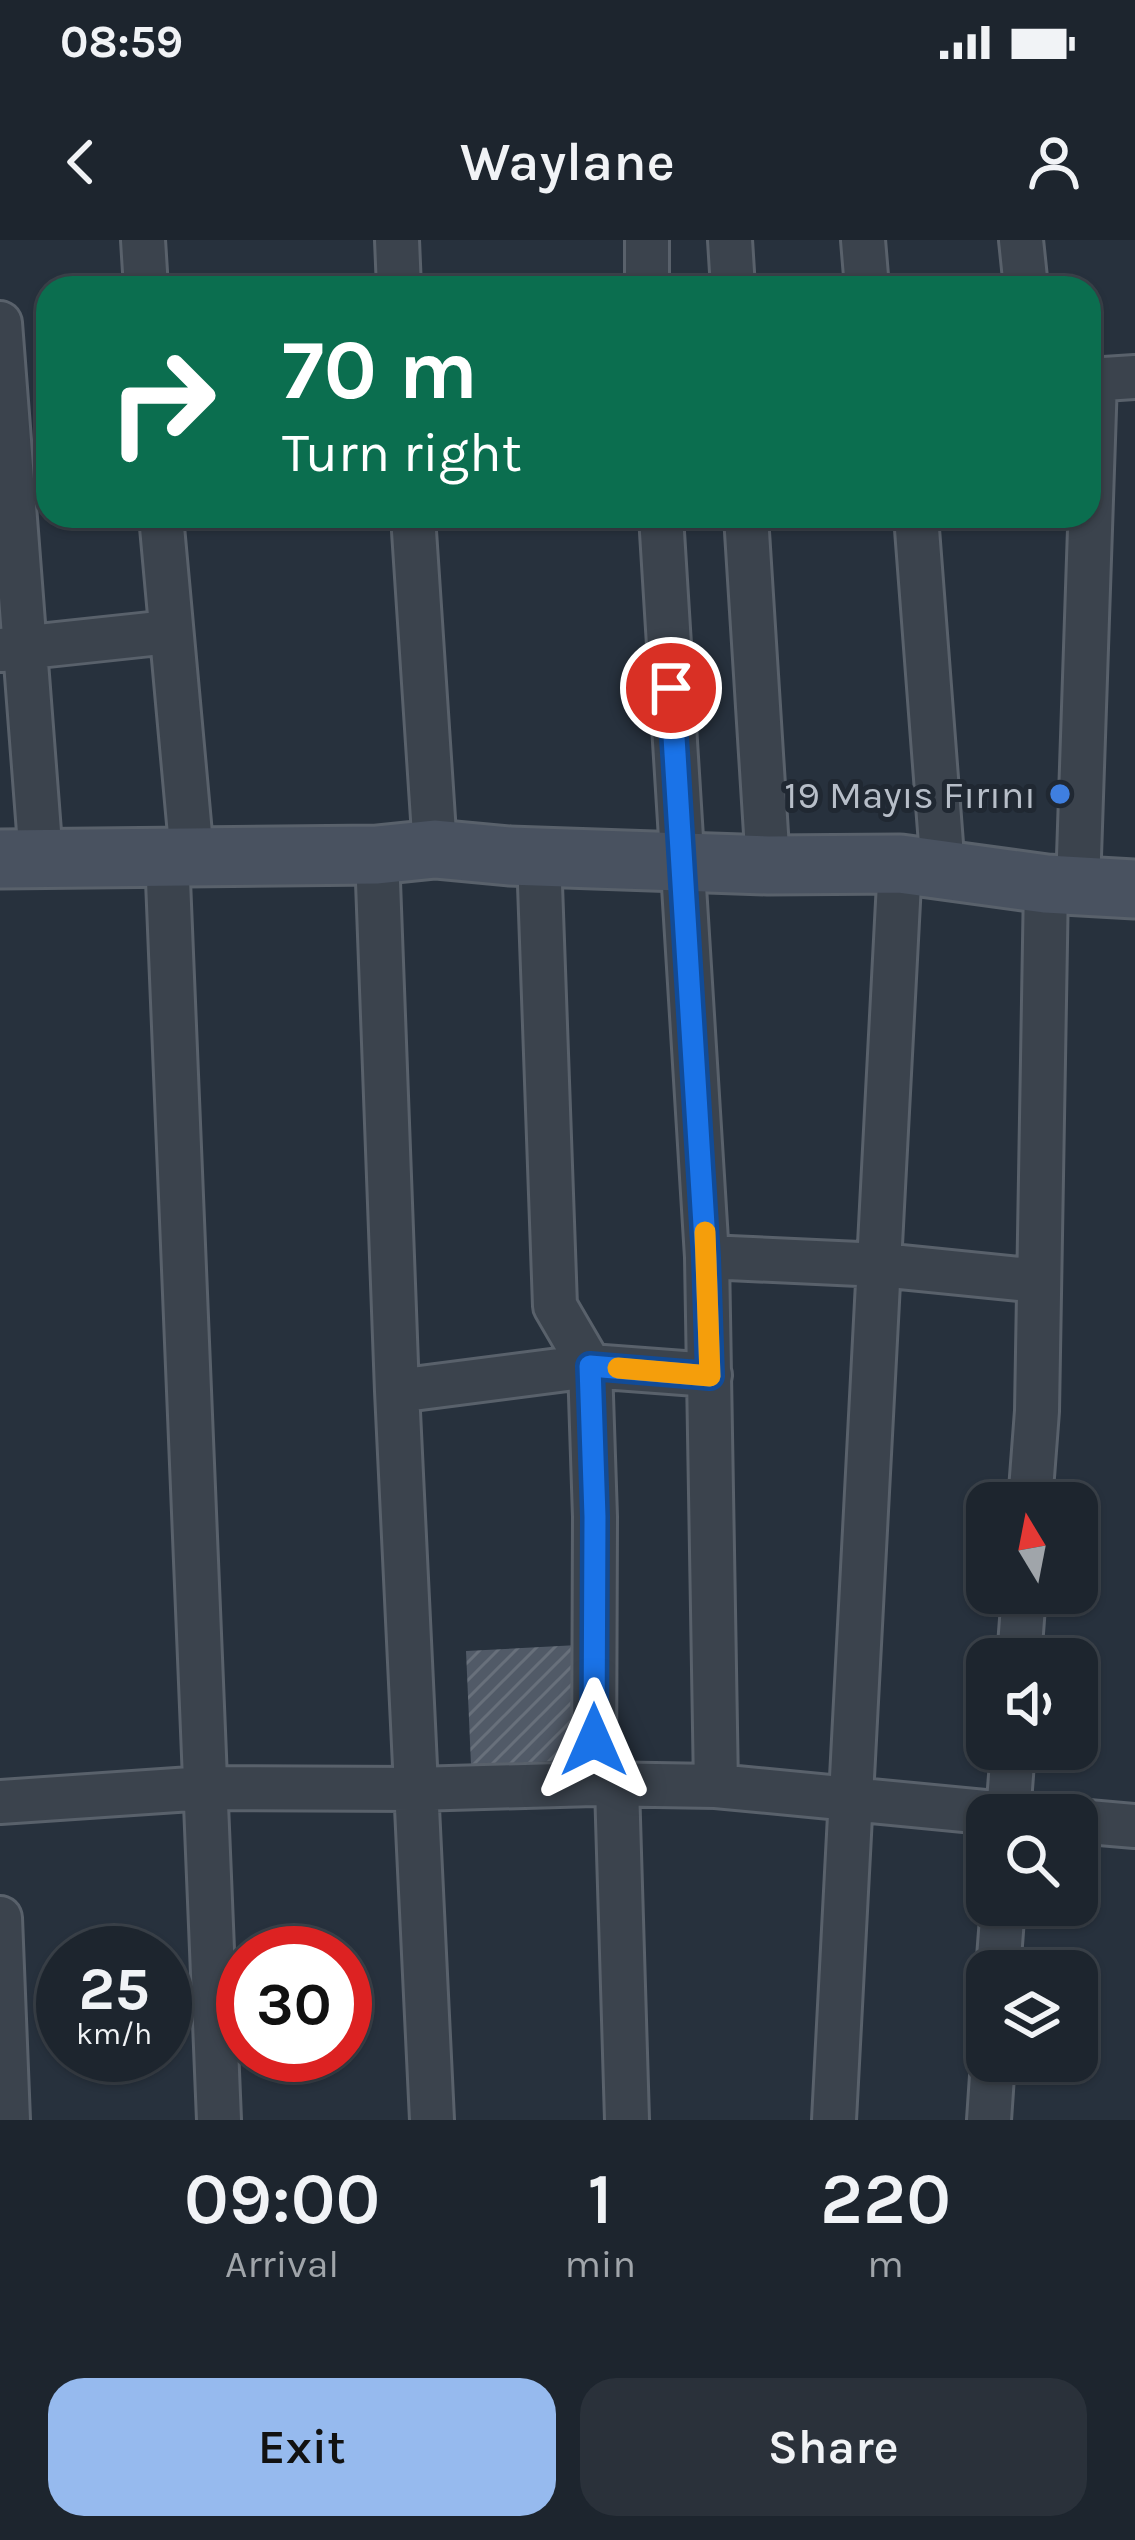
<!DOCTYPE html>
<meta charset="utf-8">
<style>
:root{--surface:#1d252e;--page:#2a313a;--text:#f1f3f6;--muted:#a0a5aa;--line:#3b424a;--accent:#96baee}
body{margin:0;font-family:Karla,sans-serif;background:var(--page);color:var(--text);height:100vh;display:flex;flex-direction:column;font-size:45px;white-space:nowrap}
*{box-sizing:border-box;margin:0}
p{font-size:39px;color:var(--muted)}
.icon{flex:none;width:66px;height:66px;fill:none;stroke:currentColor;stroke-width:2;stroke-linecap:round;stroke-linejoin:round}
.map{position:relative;height:1880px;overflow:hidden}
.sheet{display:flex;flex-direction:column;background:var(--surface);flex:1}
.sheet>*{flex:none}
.top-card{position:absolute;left:36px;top:36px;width:1065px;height:252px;border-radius:36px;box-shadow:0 3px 9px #0004,0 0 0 3px var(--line);background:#0b6e4f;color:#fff;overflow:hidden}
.needle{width:78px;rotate:350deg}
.tools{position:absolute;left:966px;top:1242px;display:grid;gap:24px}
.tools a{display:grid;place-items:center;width:132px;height:132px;border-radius:24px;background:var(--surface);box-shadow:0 3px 9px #0004,0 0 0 3px var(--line);font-size:60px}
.speed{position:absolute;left:36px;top:1686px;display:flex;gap:24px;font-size:60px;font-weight:700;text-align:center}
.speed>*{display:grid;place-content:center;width:156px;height:156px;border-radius:50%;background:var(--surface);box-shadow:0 3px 9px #0004,0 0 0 3px var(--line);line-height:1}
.speed small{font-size:30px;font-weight:400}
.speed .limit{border:18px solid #d22;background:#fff;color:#111}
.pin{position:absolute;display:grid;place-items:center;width:102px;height:102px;color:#fff;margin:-51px;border:6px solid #fff;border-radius:50%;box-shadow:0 3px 12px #0007}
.me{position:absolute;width:132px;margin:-66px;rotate:0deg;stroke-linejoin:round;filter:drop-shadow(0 0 9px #0008)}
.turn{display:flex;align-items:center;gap:42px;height:252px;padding:0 48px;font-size:54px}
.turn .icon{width:156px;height:156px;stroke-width:2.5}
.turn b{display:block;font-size:84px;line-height:102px}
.eta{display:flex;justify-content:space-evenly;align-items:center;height:204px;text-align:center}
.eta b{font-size:72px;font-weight:600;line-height:84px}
.action{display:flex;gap:24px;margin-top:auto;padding:24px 48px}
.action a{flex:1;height:138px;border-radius:36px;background:var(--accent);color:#111;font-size:48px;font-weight:600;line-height:138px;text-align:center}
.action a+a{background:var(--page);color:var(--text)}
.status{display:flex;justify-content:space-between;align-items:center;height:84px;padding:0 60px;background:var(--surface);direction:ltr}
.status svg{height:33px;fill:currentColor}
header{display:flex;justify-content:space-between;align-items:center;height:156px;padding:0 48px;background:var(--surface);font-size:54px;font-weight:600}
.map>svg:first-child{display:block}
.building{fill:url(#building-hatch)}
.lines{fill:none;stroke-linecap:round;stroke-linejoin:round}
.minor-casing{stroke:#59616b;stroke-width:48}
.secondary-casing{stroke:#59616b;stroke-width:63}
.minor{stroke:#3b434d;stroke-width:42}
.secondary{stroke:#495260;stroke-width:57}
.route-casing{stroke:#114b97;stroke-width:30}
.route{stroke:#1a73e8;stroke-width:21}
.slow{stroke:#f59e0b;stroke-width:21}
.shop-dot{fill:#3f7fe0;stroke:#202832;stroke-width:4.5}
.labels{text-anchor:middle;stroke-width:10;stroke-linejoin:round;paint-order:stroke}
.poi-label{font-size:39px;fill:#b7bec8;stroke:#202832;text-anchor:end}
</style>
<div class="status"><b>08:59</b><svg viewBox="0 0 49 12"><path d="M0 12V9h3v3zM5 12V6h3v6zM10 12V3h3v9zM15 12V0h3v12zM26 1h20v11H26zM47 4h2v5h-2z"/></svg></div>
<header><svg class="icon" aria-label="back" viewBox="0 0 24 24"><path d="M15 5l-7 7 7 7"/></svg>Waylane<svg class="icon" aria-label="person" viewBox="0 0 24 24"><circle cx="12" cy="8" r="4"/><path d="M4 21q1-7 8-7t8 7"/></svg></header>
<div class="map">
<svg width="1135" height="1880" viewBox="0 0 1135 1880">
<defs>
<pattern id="building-hatch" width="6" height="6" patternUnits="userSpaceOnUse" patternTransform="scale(3)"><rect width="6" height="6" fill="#515a67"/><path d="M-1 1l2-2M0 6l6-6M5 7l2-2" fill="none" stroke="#68707b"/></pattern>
</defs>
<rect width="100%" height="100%" fill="#27313d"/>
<path class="building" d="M578,1405L583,1520L471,1525L466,1411Z"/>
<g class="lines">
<g class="minor-casing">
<path id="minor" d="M143,0L146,48
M397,0L399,48
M647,0V48
M730,0L733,48
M863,0L867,48
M1021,0L1026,48
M0,83L41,618
M1089,140L1135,137
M161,276L192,616
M413,276L435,609
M661,276L707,1017L716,1546
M746,276L768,625
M916,276L943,630
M1,410L169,392
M377,615L397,1151L432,1880
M167,616L219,1880
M539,617L555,1066L590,1126L595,1277L594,1544
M1078,646L1095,140
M707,1017L881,1025L1039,1041
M397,1151L590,1126L710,1135
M1030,1263L1037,1171L1046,644
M1019,1419L1024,1353
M617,1546L627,1880
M0,1562L206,1548L415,1549L594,1544L716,1546L1016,1575
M1008,1575L1013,1509
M1077,1581L1135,1586
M0,1678L8,1880
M998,1731L1003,1665
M834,1880L900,624
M989,1880L993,1821"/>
</g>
<g class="secondary-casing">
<path id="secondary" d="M0,619L377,615L435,609L509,616L768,625L900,624L1046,644L1135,649"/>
</g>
<use href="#minor" class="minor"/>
<use href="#secondary" class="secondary"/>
</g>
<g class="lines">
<g class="route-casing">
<path id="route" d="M594,1500L595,1277L590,1126L710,1136L706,1018L671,448"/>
</g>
<use href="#route" class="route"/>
<path class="slow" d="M618,1128L710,1136L705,992"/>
</g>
<circle class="shop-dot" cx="1060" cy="554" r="12"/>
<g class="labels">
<g class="poi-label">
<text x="1036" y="568">19 Mayıs Fırını</text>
</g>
</g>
</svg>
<div class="tools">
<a><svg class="needle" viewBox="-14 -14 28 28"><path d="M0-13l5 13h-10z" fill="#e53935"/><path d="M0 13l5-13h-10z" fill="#a0a5aa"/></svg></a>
<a><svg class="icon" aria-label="sound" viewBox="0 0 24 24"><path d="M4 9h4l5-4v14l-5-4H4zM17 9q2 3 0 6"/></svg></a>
<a><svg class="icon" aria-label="search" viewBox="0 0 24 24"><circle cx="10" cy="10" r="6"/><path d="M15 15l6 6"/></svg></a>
<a><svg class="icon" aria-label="layers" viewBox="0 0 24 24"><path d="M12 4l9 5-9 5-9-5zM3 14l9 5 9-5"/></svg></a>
</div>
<div class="speed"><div>25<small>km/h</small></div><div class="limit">30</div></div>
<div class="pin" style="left:671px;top:448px;background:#d93025"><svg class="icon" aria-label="arrive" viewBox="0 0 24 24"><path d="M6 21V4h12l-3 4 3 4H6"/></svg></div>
<svg class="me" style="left:594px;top:1500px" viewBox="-20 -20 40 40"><path d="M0-17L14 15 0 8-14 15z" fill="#1a73e8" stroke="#fff" stroke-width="4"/></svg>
<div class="top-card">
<div class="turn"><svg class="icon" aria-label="right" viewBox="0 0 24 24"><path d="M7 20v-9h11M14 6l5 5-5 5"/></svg><div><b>70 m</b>Turn right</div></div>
</div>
</div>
<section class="sheet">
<div class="eta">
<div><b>09:00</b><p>Arrival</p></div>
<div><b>1</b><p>min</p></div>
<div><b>220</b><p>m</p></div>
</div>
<div class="action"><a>Exit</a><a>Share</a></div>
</section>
